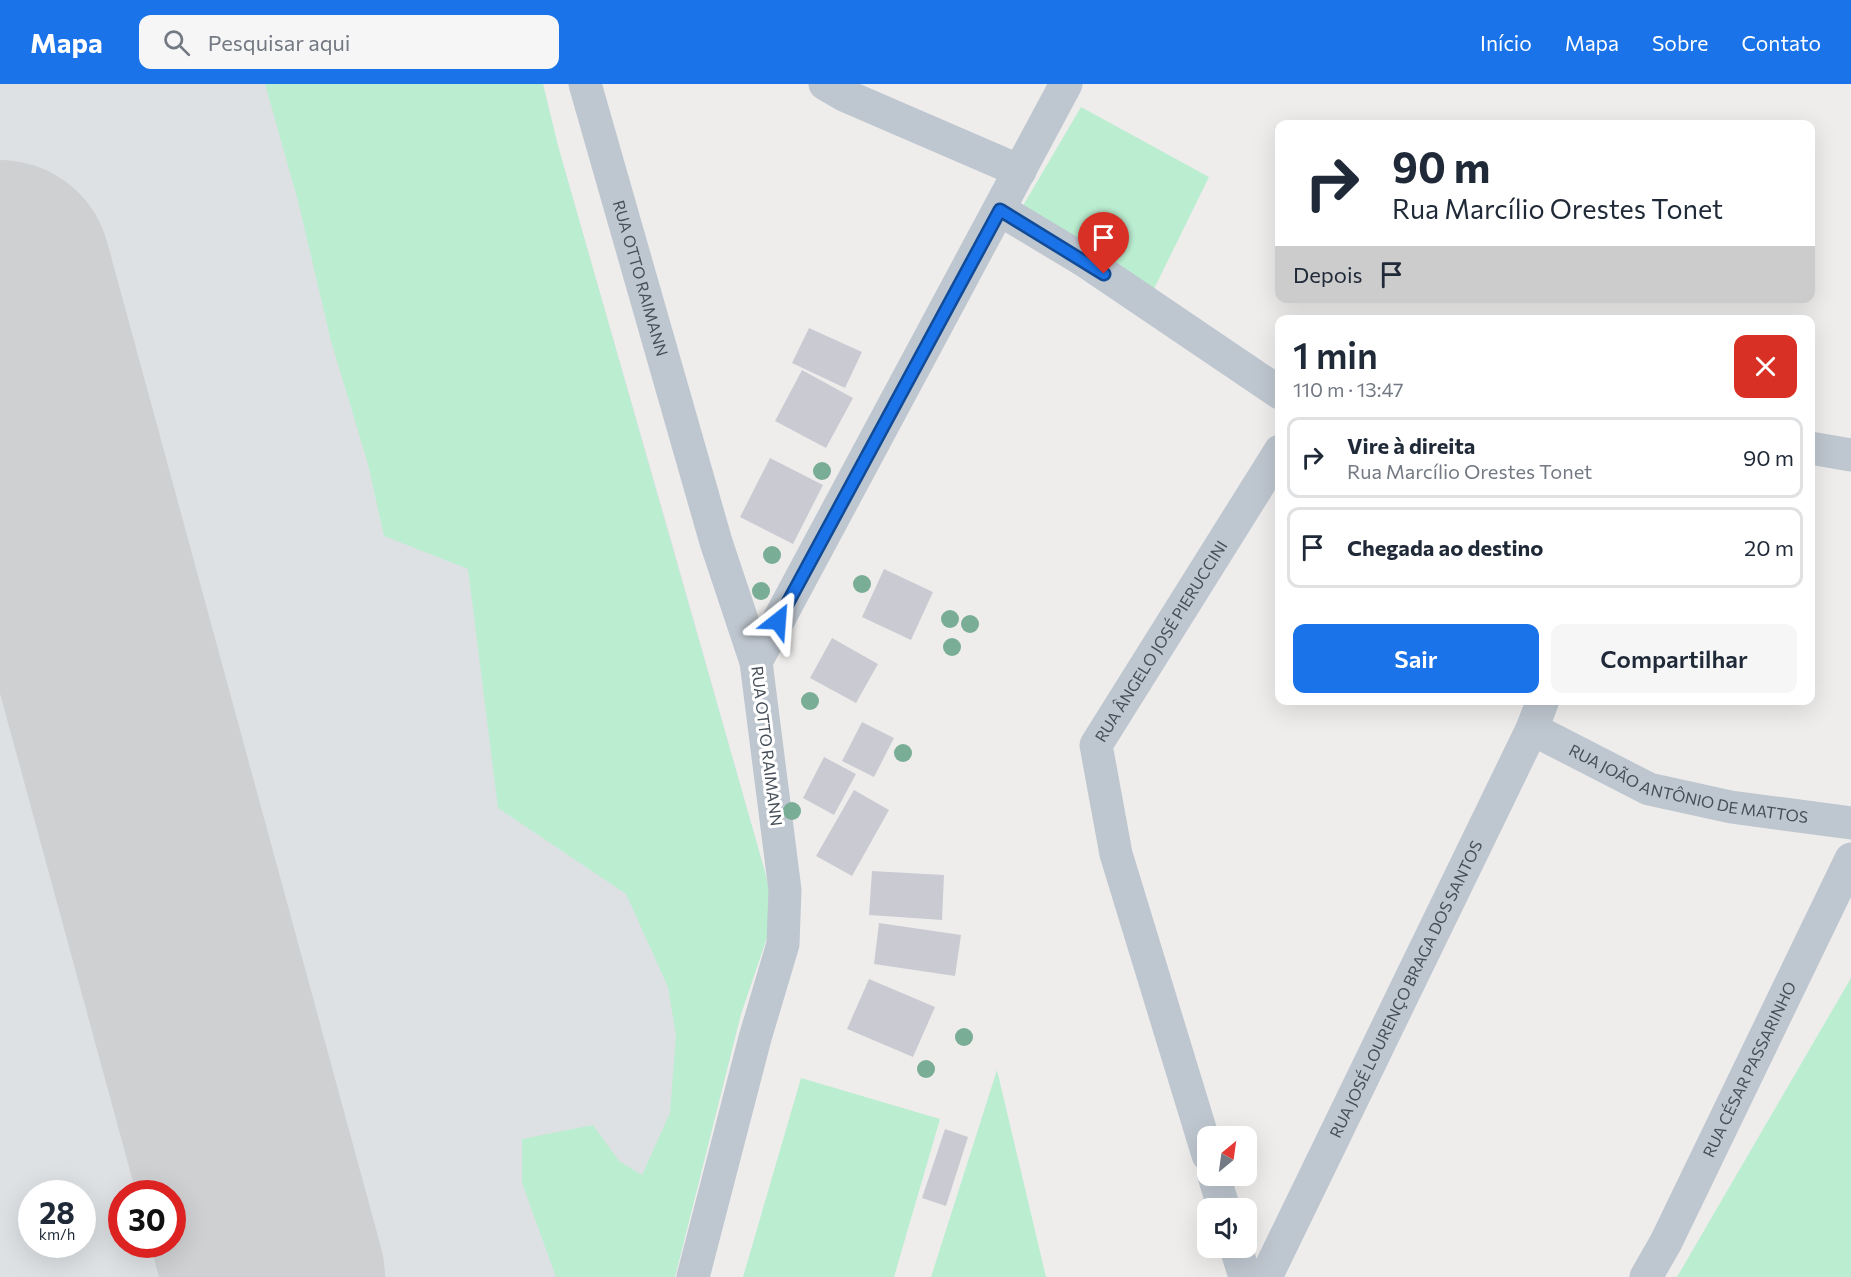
<!DOCTYPE html>
<html lang="pt">
<meta charset="utf-8">
<style>
:root{--surface:#fff;--page:#f6f6f7;--text:#1f2937;--muted:#747a83;--line:#e0e1e3;--accent:#1a73e8}
body{margin:0;font-family:Commissioner,sans-serif;background:var(--page);color:var(--text);height:100vh;display:flex;flex-direction:column;font-size:22px;white-space:nowrap}
*{box-sizing:border-box;margin:0}
p{font-size:20px;color:var(--muted)}
.icon{flex:none;width:33px;height:33px;fill:none;stroke:currentColor;stroke-width:2;stroke-linecap:round;stroke-linejoin:round}
.map{position:relative;flex:1;overflow:hidden}
.panel{position:absolute;left:1275px;top:231px;width:540px;height:390px;display:flex;flex-direction:column;background:var(--surface);border-radius:12px;box-shadow:0 6px 24px #0002}
.panel>*{flex:none}
.banner{position:absolute;left:1275px;top:36px;width:540px;height:183px;border-radius:12px;box-shadow:0 6px 24px #0002;background:#fff;color:var(--text);overflow:hidden}
.needle{width:39px;rotate:29deg}
.controls{position:absolute;left:1197px;top:1042px;display:grid;gap:12px}
.controls a{display:grid;place-items:center;width:60px;height:60px;border-radius:12px;background:var(--surface);box-shadow:0 6px 24px #0002;font-size:30px}
.speed{position:absolute;left:18px;top:1096px;display:flex;gap:12px;font-size:30px;font-weight:700;text-align:center}
.speed>*{display:grid;place-content:center;width:78px;height:78px;border-radius:50%;background:var(--surface);box-shadow:0 6px 24px #0002;line-height:1}
.speed small{font-size:15px;font-weight:400}
.speed .limit{border:9px solid #d22;background:#fff;color:#111}
.pin{position:absolute;display:grid;place-items:center;width:51px;height:51px;color:#fff;margin:-62px -26px;border-radius:50% 50% 50% 0;rotate:-45deg;box-shadow:0 0 6px #0007}
.pin .icon{rotate:45deg}
.me{position:absolute;width:66px;margin:-33px;rotate:28deg;stroke-linejoin:round;filter:drop-shadow(0 0 4px #0008)}
.turn{display:flex;align-items:center;gap:21px;height:126px;padding:0 18px;font-size:27px}
.turn .icon{width:78px;height:78px;stroke-width:2.5}
.turn b{display:block;font-size:42px;line-height:51px}
.then{display:flex;align-items:center;height:57px;padding:0 18px;background:#0003;gap:12px;font-size:22px}
.round{display:grid;place-items:center;flex:none;width:63px;height:63px;border-radius:12px;background:var(--page)}
.head{display:flex;align-items:center;justify-content:space-between;height:102px;padding:0 18px}
h1{font-size:36px;font-weight:600;line-height:45px}
.button{display:flex;gap:12px;margin-top:auto;padding:12px 18px}
.button a{flex:1;height:69px;border-radius:12px;background:var(--accent);color:#fff;font-size:24px;font-weight:600;line-height:69px;text-align:center}
.button a+a{background:var(--page);color:var(--text)}
ul{padding:0;list-style:none}
li{display:flex;align-items:center;gap:18px;height:81px;margin:0 12px 9px;padding:0 6px;border:3px solid var(--line);border-radius:12px}
li div{flex:1}
li b{display:block;font-size:22px}
li em{font-style:normal}
header{display:flex;align-items:center;gap:36px;box-sizing:border-box;height:84px;padding:0 30px;background:var(--accent);color:#fff}
header strong{font-size:28px}
nav{display:flex;gap:33px;margin-inline-start:auto;font-size:21px}
.search{width:420px;height:54px;background:var(--page);display:flex;align-items:center;gap:15px;box-sizing:border-box;padding:0 21px;border-radius:12px;color:var(--muted);font-size:22px}
.map>svg:first-child{display:block}
.airport{fill:#dee1e4;fill-rule:evenodd}
.green{fill:#bbedd1}
.lines{fill:none;stroke-linecap:round;stroke-linejoin:round}
.runway{stroke:#cfd0d2;stroke-width:222}
.building{fill:#cacbd2}
.minor{stroke:#bec6cf;stroke-width:33}
.tertiary{stroke:#bec6cf;stroke-width:33}
.tree{fill:#79ad95}
.route-casing{stroke:#114b97;stroke-width:15}
.route{stroke:#1a73e8;stroke-width:10}
.labels{text-anchor:middle;stroke-width:6;stroke-linejoin:round;paint-order:stroke}
.street-label{font-size:16px;fill:#464f59;stroke:#fff}
</style>
<header>
<strong>Mapa</strong>
<div class="search"><svg class="icon" aria-label="search" viewBox="0 0 24 24"><circle cx="10" cy="10" r="6"/><path d="M15 15l6 6"/></svg>Pesquisar aqui</div>
<nav><a>Início</a><a>Mapa</a><a>Sobre</a><a>Contato</a></nav>
</header>
<div class="map">
<svg width="1851" height="1193" viewBox="0 0 1851 1193">
<rect width="100%" height="100%" fill="#efedec"/>
<path class="airport" d="M0,0H543L558,62L672,459L765,788L775,830L741,930L675,1193H0ZM32,1110H82V1161H32ZM122,1110H172V1161H122Z"/>
<path class="green" d="M265,0H543L558,62L765,788L775,830L741,930L675,1193H556L522,1099V1055L593,1041L619,1077L642,1091L670,1029L676,951L668,903L626,810L498,724L468,485L384,452L368,380L331,257L298,117Z
M1081,23L1209,93L1152,209L1021,125Z
M1851,894V1193H1677Z
M997,986L1046,1193H931Z
M801,994L940,1035L894,1193H743Z"/>
<g class="lines">
<path class="runway" d="M0,187L274,1193"/>
</g>
<path class="building" d="M809,244L862,268L845,304L792,279Z
M802,286L853,314L826,364L775,337Z
M770,374L823,401L793,460L740,433Z
M884,485L933,508L911,556L862,533Z
M832,554L878,580L856,619L810,594Z
M862,638L894,654L874,693L842,677Z
M824,673L856,690L834,731L803,714Z
M854,706L889,726L852,792L816,772Z
M872,787L944,791L942,836L869,831Z
M879,839L961,851L955,892L874,880Z
M869,895L935,923L913,973L847,945Z
M945,1045L968,1053L946,1122L922,1114Z"/>
<g class="lines">
<g class="minor">
<path d="M825,0L844,11L1020,87"/>
<path d="M1000,126L1085,177L1280,309"/>
<path d="M1810,364L1851,371"/>
<path id="s1" d="M1532,645L1649,705L1731,723L1851,739"/>
<path id="s2" d="M1208,1071L1116,770L1096,661L1280,367"/>
<path d="M1214,1092L1224,1125"/>
<path d="M1236,1164L1245,1193"/>
<path d="M693,1193L755,954L783,860L785,806L756,578L1066,0"/>
<path id="s3" d="M1266,1193L1532,645L1543,616"/>
<path id="s4" d="M1646,1193L1666,1158L1851,775"/>
</g>
<path class="tertiary" id="s5" d="M585,0L716,458L756,578"/>
</g>
<g class="tree">
<circle cx="822" cy="387" r="9"/>
<circle cx="772" cy="471" r="9"/>
<circle cx="862" cy="500" r="9"/>
<circle cx="761" cy="507" r="9"/>
<circle cx="950" cy="535" r="9"/>
<circle cx="970" cy="540" r="9"/>
<circle cx="952" cy="563" r="9"/>
<circle cx="810" cy="617" r="9"/>
<circle cx="903" cy="669" r="9"/>
<circle cx="792" cy="727" r="9"/>
<circle cx="964" cy="953" r="9"/>
<circle cx="926" cy="985" r="9"/>
</g>
<g class="lines">
<g class="route-casing">
<path id="route" d="M778,537L1000,126L1104,190"/>
</g>
<use href="#route" class="route"/>
</g>
<g class="labels">
<g class="street-label">
<text dy="6" stroke="none"><textPath href="#s5" startOffset="202">RUA OTTO RAIMANN</textPath></text>
<text dy="6" stroke="none"><textPath href="#s2" startOffset="548">RUA ÂNGELO JOSÉ PIERUCCINI</textPath></text>
<text transform="translate(767 662) rotate(83)" y="6">RUA OTTO RAIMANN</text>
<text dy="6" stroke="none"><textPath href="#s1" startOffset="168">RUA JOÃO ANTÔNIO DE MATTOS</textPath></text>
<text dy="6" stroke="none"><textPath href="#s3" startOffset="320">RUA JOSÉ LOURENÇO BRAGA DOS SANTOS</textPath></text>
<text dy="6" stroke="none"><textPath href="#s4" startOffset="232">RUA CÉSAR PASSARINHO</textPath></text>
</g>
</g>
</svg>
<div class="controls">
<a><svg class="needle" viewBox="-14 -14 28 28"><path d="M0-13l5 13h-10z" fill="#e53935"/><path d="M0 13l5-13h-10z" fill="#747a83"/></svg></a>
<a><svg class="icon" aria-label="sound" viewBox="0 0 24 24"><path d="M4 9h4l5-4v14l-5-4H4zM17 9q2 3 0 6"/></svg></a>
</div>
<div class="speed"><div>28<small>km/h</small></div><div class="limit">30</div></div>
<div class="pin" style="left:1104px;top:190px;background:#d93025"><svg class="icon" aria-label="arrive" viewBox="0 0 24 24"><path d="M6 21V4h12l-3 4 3 4H6"/></svg></div>
<svg class="me" style="left:778px;top:537px" viewBox="-20 -20 40 40"><path d="M0-17L14 15 0 8-14 15z" fill="#1a73e8" stroke="#fff" stroke-width="4"/></svg>
<div class="banner">
<div class="turn"><svg class="icon" aria-label="right" viewBox="0 0 24 24"><path d="M7 20v-9h11M14 6l5 5-5 5"/></svg><div><b>90 m</b>Rua Marcílio Orestes Tonet</div></div>
<div class="then">Depois<svg class="icon" aria-label="arrive" viewBox="0 0 24 24"><path d="M6 21V4h12l-3 4 3 4H6"/></svg></div>
</div>
<section class="panel">
<div class="head"><div><h1>1 min</h1><p>110 m · 13:47</p></div><a class="round" style="background:#d93025;color:#fff"><svg class="icon" aria-label="close" viewBox="0 0 24 24"><path d="M6 6l12 12M18 6L6 18"/></svg></a></div>
<ul>
<li><svg class="icon" aria-label="right" viewBox="0 0 24 24"><path d="M7 20v-9h11M14 6l5 5-5 5"/></svg><div><b>Vire à direita</b><p>Rua Marcílio Orestes Tonet</p></div><em>90 m</em></li>
<li><svg class="icon" aria-label="arrive" viewBox="0 0 24 24"><path d="M6 21V4h12l-3 4 3 4H6"/></svg><div><b>Chegada ao destino</b></div><em>20 m</em></li>
</ul>
<div class="button"><a>Sair</a><a>Compartilhar</a></div>
</section>
</div>
